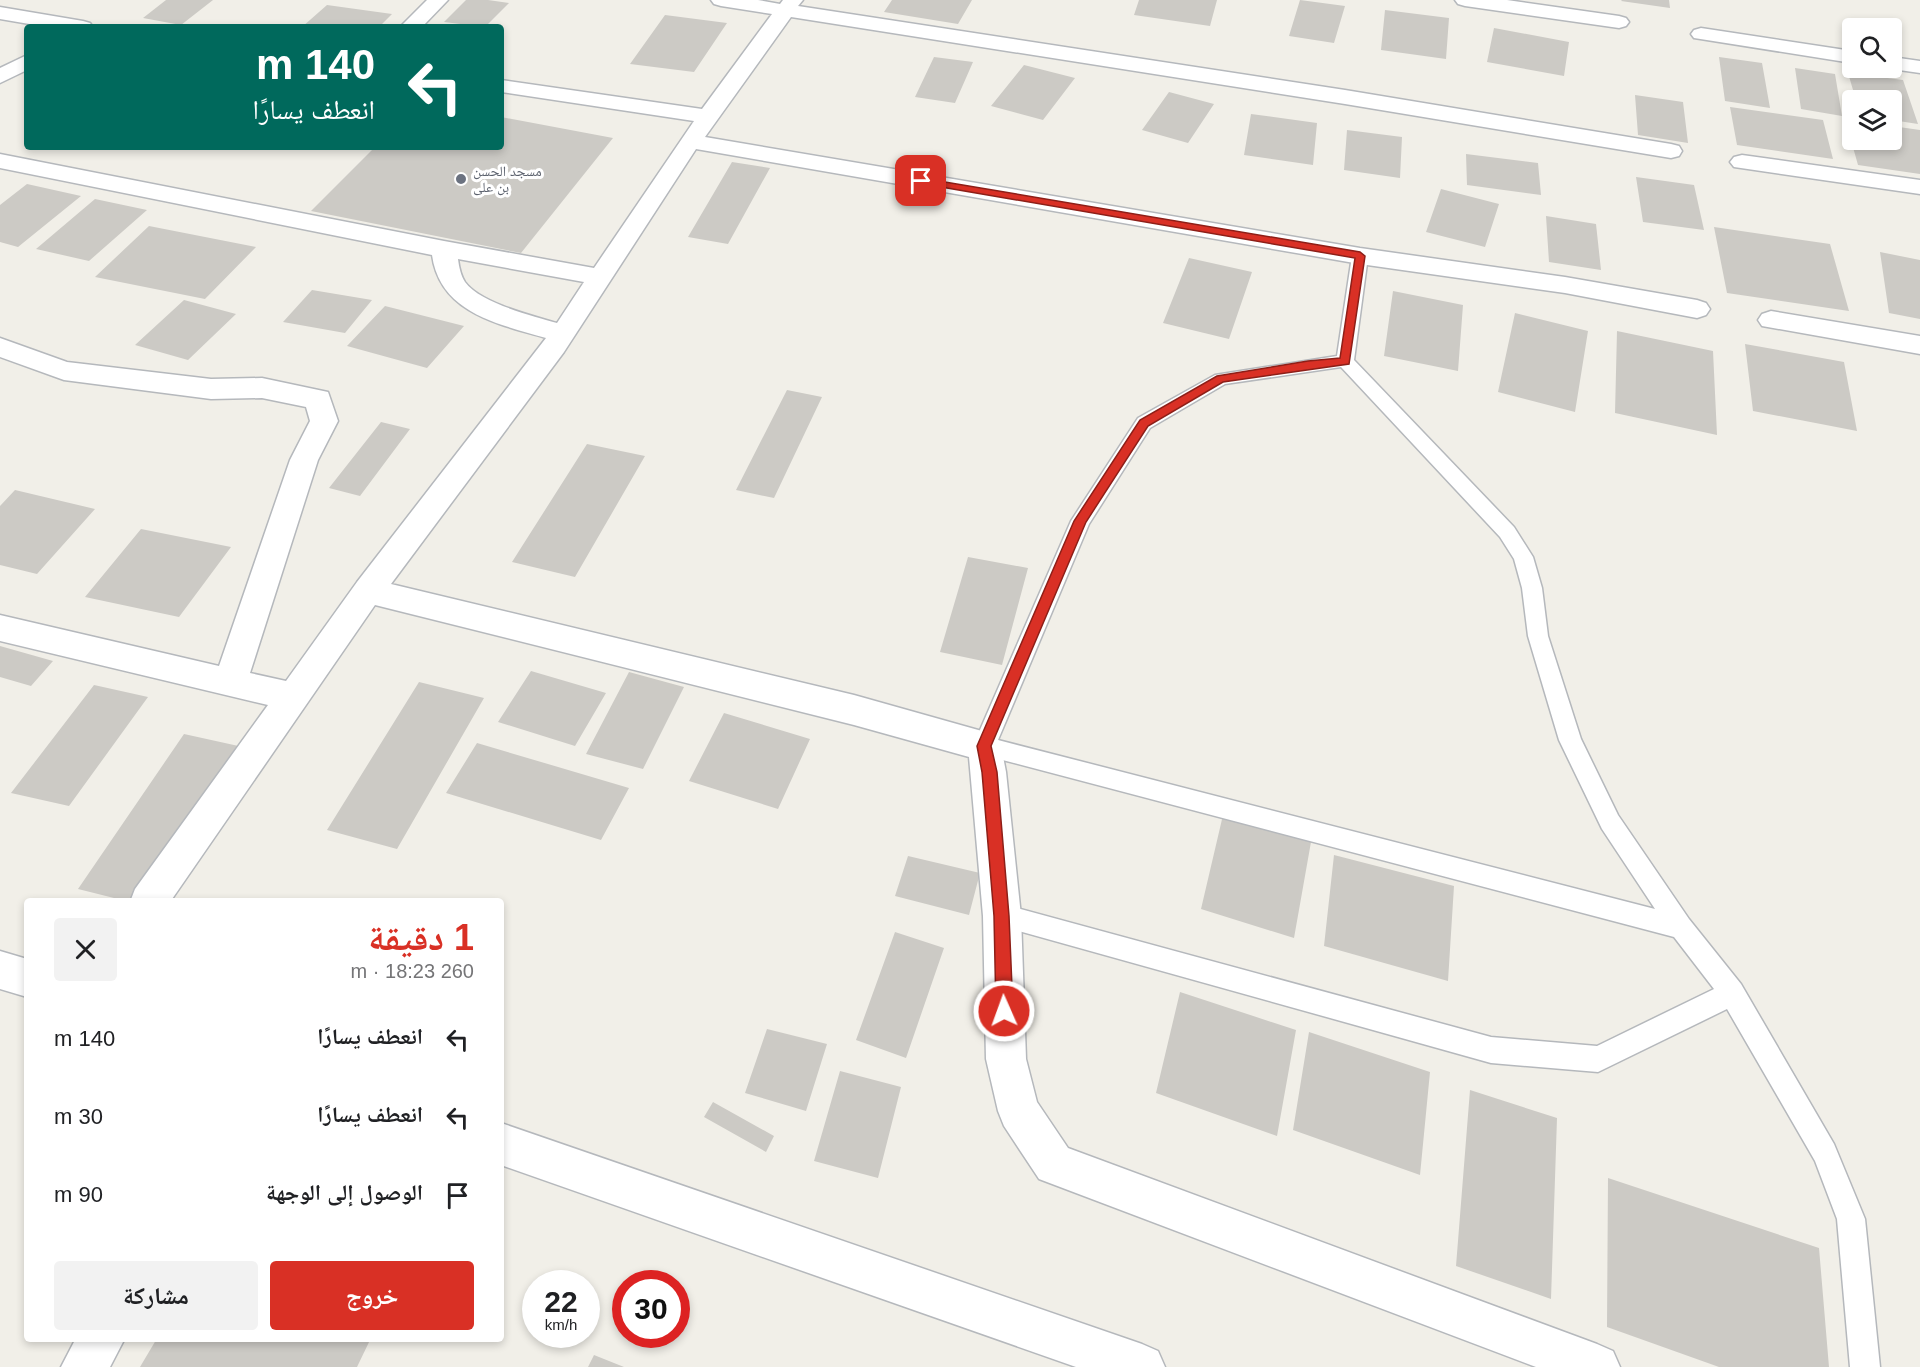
<!DOCTYPE html>
<html lang="ar">
<meta charset="utf-8">
<style>
:root{--surface:#fff;--page:#f2f2f2;--text:#202124;--muted:#757577;--accent:#d93025}
body{margin:0;font-family:Helvetica,"Noto Naskh Arabic",sans-serif;background:var(--page);color:var(--text);direction:rtl;height:100vh;display:flex;flex-direction:column;font-size:22px;white-space:nowrap}
*{box-sizing:border-box;margin:0}
p{font-size:20px;color:var(--muted)}
.icon{flex:none;width:33px;height:33px;fill:none;stroke:currentColor;stroke-width:2;stroke-linecap:round;stroke-linejoin:round}
.map{position:relative;flex:1;overflow:hidden;direction:ltr}
.panel{position:absolute;left:24px;top:898px;width:480px;height:444px;display:flex;flex-direction:column;background:var(--surface);border-radius:6px;box-shadow:0 3px 9px #0003;direction:rtl}
.panel>*{flex:none}
.banner{position:absolute;left:24px;top:24px;width:480px;height:126px;border-radius:6px;box-shadow:0 3px 9px #0003;direction:rtl;background:#00695c;color:#fff;overflow:hidden}
.fabs{position:absolute;left:1842px;top:18px;display:grid;gap:12px}
.fabs a{display:grid;place-items:center;width:60px;height:60px;border-radius:6px;background:var(--surface);box-shadow:0 3px 9px #0003;font-size:30px}
.speed{position:absolute;left:522px;top:1270px;display:flex;gap:12px;font-size:30px;font-weight:700;text-align:center}
.speed>*{display:grid;place-content:center;width:78px;height:78px;border-radius:50%;background:var(--surface);box-shadow:0 3px 9px #0003;line-height:1}
.speed small{font-size:15px;font-weight:400}
.speed .limit{border:9px solid #d22;background:#fff;color:#111}
.pin{position:absolute;display:grid;place-items:center;width:51px;height:51px;color:#fff;margin:-26px;border-radius:12px;box-shadow:0 3px 9px #0006}
.me{position:absolute;width:66px;margin:-33px;rotate:358deg;stroke-linejoin:round;filter:drop-shadow(0 0 4px #0008)}
.turn{display:flex;align-items:center;gap:21px;height:126px;padding:0 30px;font-size:27px}
.turn .icon{width:78px;height:78px;stroke-width:2.5}
.turn b{display:block;font-size:42px;line-height:51px}
.round{display:grid;place-items:center;flex:none;width:63px;height:63px;border-radius:6px;background:var(--page)}
.headline{display:flex;align-items:center;justify-content:space-between;height:102px;padding:0 30px}
h1{font-size:36px;font-weight:700;line-height:45px;color:var(--accent)}
.button{display:flex;gap:12px;margin-top:auto;padding:12px 30px}
.button a{flex:1;height:69px;border-radius:6px;background:var(--accent);color:#fff;font-size:24px;font-weight:700;line-height:69px;text-align:center}
.button a+a{background:var(--page);color:var(--text)}
ul{padding:0;list-style:none}
li{display:flex;align-items:center;gap:18px;height:78px;padding:0 30px}
li div{flex:1}
li b{display:block;font-size:22px}
li em{font-style:normal}
.map>svg:first-child{display:block}
.building{fill:#cccac5}
.lines{fill:none;stroke-linecap:round;stroke-linejoin:round}
.lane-casing{stroke:#b5b8bc;stroke-width:3}
.street-casing{stroke:#b5b8bc;stroke-width:3}
.lane{fill:#fff;fill-rule:evenodd}
.street{fill:#fff;fill-rule:evenodd}
.route{fill:#d93025;stroke:#8d1f18;stroke-width:1.5}
.worship-dot{fill:#6b7280;stroke:#fff;stroke-width:2}
.labels{text-anchor:middle;stroke-width:6;stroke-linejoin:round;paint-order:stroke}
.far-worship-label{font-size:14px;fill:#5b616d;stroke:#fff;text-anchor:start}
</style>
<div class="map">
<svg width="1920" height="1367" viewBox="0 0 1920 1367">
<rect width="100%" height="100%" fill="#f1efe8"/>
<path class="building" d="M166,0H213L181,25L143,18Z
M466,0H488L509,3L485,27L444,22Z
M892,0H972L958,24L884,12Z
M1139,0H1217L1210,26L1134,15Z
M1300,0L1345,6L1334,43L1289,36Z
M1622,0H1669L1670,8L1621,1Z
M327,5L392,14L379,27H302Z
M1385,10L1449,18L1446,59L1381,50Z
M665,15L727,23L694,72L630,64Z
M1494,28L1569,42L1564,76L1487,62Z
M934,57L973,62L955,103L915,97Z
M1719,57L1762,63L1770,108L1725,101Z
M1024,65L1075,78L1043,120L991,106Z
M1795,68L1835,74L1842,116L1801,109Z
M1848,73L1903,80L1918,124L1892,120V100H1856Z
M1169,92L1214,104L1188,143L1142,130Z
M1635,95L1683,102L1688,143L1638,135Z
M1730,107L1823,120L1833,159L1737,145Z
M1251,114L1317,123L1313,165L1244,155Z
M501,117L613,138L521,253L311,211L375,147H501Z
M1845,119L1852,121V140H1892V126L1920,130V174L1858,165Z
M1347,130L1402,137L1400,178L1344,170Z
M1466,154L1538,163L1541,195L1467,185Z
M732,162L770,168L728,244L688,237Z
M1636,177L1694,185L1704,230L1643,222Z
M27,184L81,196L18,247L0,242V205Z
M1441,189L1499,204L1485,247L1426,232Z
M95,199L147,210L89,261L36,249Z
M1546,216L1596,224L1601,270L1549,262Z
M149,226L256,247L205,299L95,277Z
M1714,227L1830,244L1849,311L1727,293Z
M1880,252L1920,260V319L1889,313Z
M1189,258L1252,272L1229,339L1163,323Z
M312,290L372,300L345,333L283,322Z
M1393,291L1463,305L1458,371L1384,356Z
M184,300L236,314L188,360L135,345Z
M385,306L464,326L427,368L347,346Z
M1515,313L1588,331L1575,412L1498,392Z
M1617,331L1713,351L1717,435L1615,413Z
M1745,344L1844,362L1857,431L1753,411Z
M787,390L822,397L774,498L736,490Z
M381,422L410,429L360,496L329,488Z
M587,444L645,456L575,577L512,562Z
M15,490L95,509L37,574L0,565V506Z
M141,529L231,547L179,617L85,597Z
M968,557L1028,568L1002,665L940,652Z
M0,646L53,661L31,686L0,677Z
M531,671L606,693L575,746L498,722Z
M629,672L684,687L643,769L586,754Z
M419,682L484,698L397,849L327,830Z
M94,685L148,697L69,806L11,793Z
M724,713L810,739L778,809L689,781Z
M184,734L243,747L130,902L78,889Z
M477,743L629,788L601,840L446,793Z
M1223,815L1311,842L1294,938L1201,909Z
M1334,855L1454,886L1448,981L1324,946Z
M908,856L980,873L969,915L895,896Z
M895,932L944,948L906,1058L856,1040Z
M1180,992L1296,1030L1277,1136L1156,1093Z
M767,1029L827,1044L806,1111L745,1093Z
M1309,1032L1430,1072L1420,1175L1293,1130Z
M840,1071L901,1087L878,1178L814,1161Z
M1470,1090L1557,1118L1551,1299L1456,1266Z
M713,1102L774,1136L766,1152L704,1117Z
M1608,1178L1819,1248L1829,1367H1719L1607,1327Z
M156,1340H370L357,1367H140Z
M594,1355L624,1367H588Z"/>
<g class="lines">
<g class="lane-casing">
<path id="lane" d="M1360,251L1368,256L1354,360L1514,527L1533,557L1542,588L1548,636L1581,739L1618,815L1689,919L1741,984L1834,1144L1865,1219L1880,1367H1850L1837,1219L1815,1161L1727,1009L1598,1072L1491,1063L994,924L990,916L994,908L1002,904L1491,1037L1597,1046L1714,989L1674,937L976,753L973,746L1071,521L1138,418L1215,375L1337,356L1352,256ZM1341,367L1500,537L1514,559L1522,588L1528,636L1559,740L1602,829L1655,909L998,740L1089,524L1150,428L1225,384Z"/>
</g>
<g class="street-casing">
<path id="street" d="M427,0H448L422,27H400Z
M711,0H758L780,4L783,0H803L798,6L1345,90L1671,144L1679,146L1682,151L1679,156L1671,158L1345,104L791,17L705,137L1360,248L1565,277L1697,300L1706,303L1710,309L1706,315L1697,318L1565,293L1360,264L696,149L564,352L391,584L854,695L996,735L1001,746L1006,772L1021,916L1026,1059L1037,1102L1068,1148L1597,1344L1613,1351L1620,1367H1536L1039,1179L1004,1126L998,1111L986,1059L983,916L969,757L854,725L375,605L170,902H130L135,889L268,705L0,641V615L219,666L290,460L310,421L306,407L262,398L211,399L64,380L0,357V338L67,362L211,379L262,378L328,392L338,421L318,460L250,673L286,681L357,582L546,338C498,324 440,313 432,255L0,168V154L444,241L594,268L694,121L501,92V80L702,109L772,14L721,6L714,4ZM458,259L584,282L557,323C533,316 480,303 465,282C461,276 459,267 458,259Z
M1455,0H1507L1619,16L1626,18L1629,22L1626,26L1619,28L1465,6L1458,4Z
M0,7L83,21L90,23L93,27H47L0,19Z
M1701,28L1852,51V63L1694,38L1691,34L1694,30Z
M27,55V70L0,83V68Z
M1892,57L1920,61V73L1885,68H1892Z
M1742,155L1920,180V194L1734,167L1730,162L1734,157Z
M1771,311L1920,336V354L1762,326L1758,320L1762,314Z
M0,951L27,959V997L0,989Z
M501,1123L1142,1344L1158,1351L1165,1367H1076L501,1165Z
M75,1340H124L110,1367H61Z"/>
</g>
<use href="#lane" class="lane"/>
<use href="#street" class="street"/>
</g>
<path class="route" d="M921,178L1360,252L1365,256L1349,364L1223,382L1148,426L1086,522L991,746L997,772L1009,916L1013,1011L1010,1017L1004,1019L999,1017L996,1011L994,916L982,772L977,746L1074,521L1140,420L1217,376L1308,361L1340,358L1355,258L918,183L916,181Z"/>
<circle class="worship-dot" cx="461" cy="179" r="6"/>
<g class="labels">
<g class="far-worship-label">
<text x="473" y="176">مسجد الحسن<tspan x="473" dy="16">بن على</tspan></text>
</g>
</g>
</svg>
<div class="fabs">
<a><svg class="icon" aria-label="search" viewBox="0 0 24 24"><circle cx="10" cy="10" r="6"/><path d="M15 15l6 6"/></svg></a>
<a><svg class="icon" aria-label="layers" viewBox="0 0 24 24"><path d="M12 4l9 5-9 5-9-5zM3 14l9 5 9-5"/></svg></a>
</div>
<div class="speed"><div>22<small>km/h</small></div><div class="limit">30</div></div>
<div class="pin" style="left:921px;top:181px;background:#d93025"><svg class="icon" aria-label="arrive" viewBox="0 0 24 24"><path d="M6 21V4h12l-3 4 3 4H6"/></svg></div>
<svg class="me" style="left:1004px;top:1011px" viewBox="-20 -20 40 40"><circle r="17" fill="#d93025" stroke="#fff" stroke-width="3"/><path d="M0-11L8 9 0 5-8 9z" fill="#fff"/></svg>
<div class="banner">
<div class="turn"><svg class="icon" aria-label="left" viewBox="0 0 24 24"><path d="M17 20v-9H6M10 6l-5 5 5 5"/></svg><div><b>140 m</b>انعطف يسارًا</div></div>
</div>
<section class="panel">
<div class="headline"><div><h1>1 دقيقة</h1><p>260 m · 18:23</p></div><a class="round"><svg class="icon" aria-label="close" viewBox="0 0 24 24"><path d="M6 6l12 12M18 6L6 18"/></svg></a></div>
<ul>
<li><svg class="icon" aria-label="left" viewBox="0 0 24 24"><path d="M17 20v-9H6M10 6l-5 5 5 5"/></svg><div><b>انعطف يسارًا</b></div><em>140 m</em></li>
<li><svg class="icon" aria-label="left" viewBox="0 0 24 24"><path d="M17 20v-9H6M10 6l-5 5 5 5"/></svg><div><b>انعطف يسارًا</b></div><em>30 m</em></li>
<li><svg class="icon" aria-label="arrive" viewBox="0 0 24 24"><path d="M6 21V4h12l-3 4 3 4H6"/></svg><div><b>الوصول إلى الوجهة</b></div><em>90 m</em></li>
</ul>
<div class="button"><a>خروج</a><a>مشاركة</a></div>
</section>
</div>
